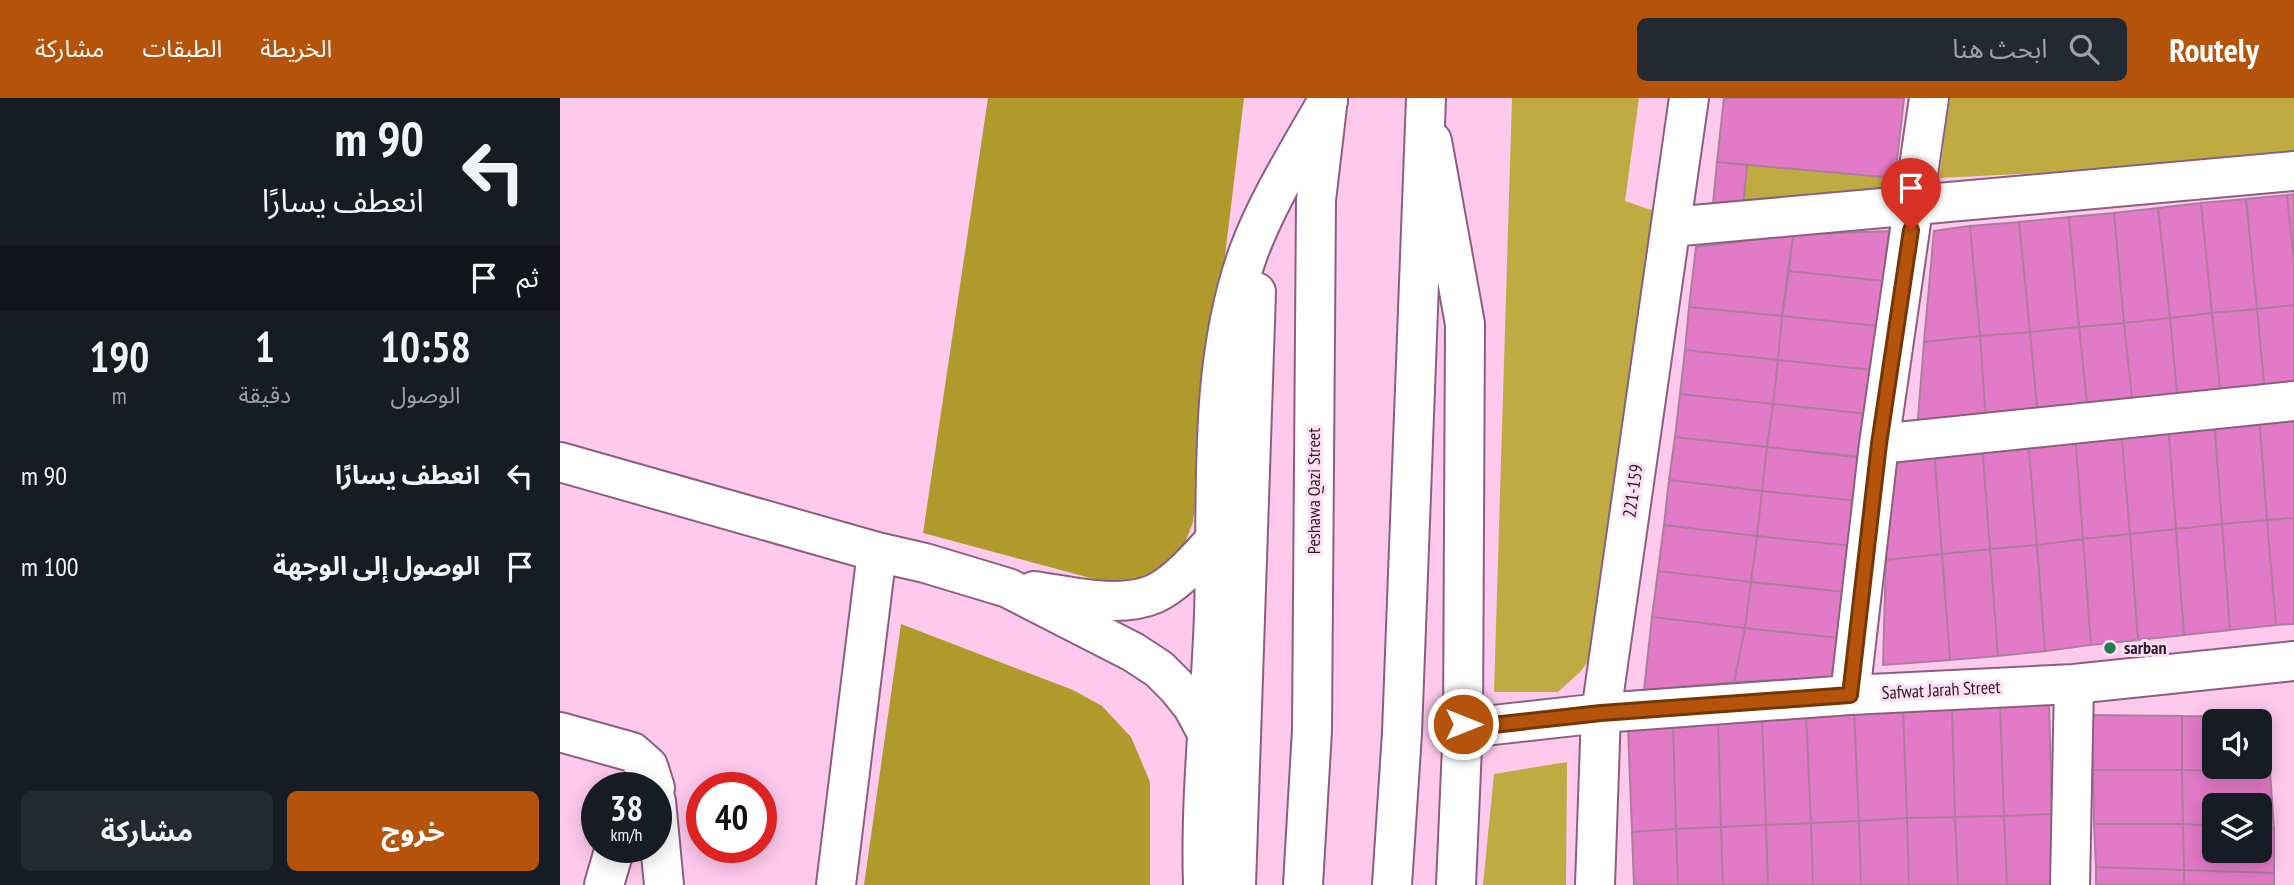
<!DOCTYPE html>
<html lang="ar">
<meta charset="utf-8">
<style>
:root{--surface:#171b24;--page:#242831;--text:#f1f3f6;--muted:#9ea1a6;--accent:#b45309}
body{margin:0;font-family:"PT Sans Narrow","Noto Sans Arabic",sans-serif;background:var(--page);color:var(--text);direction:rtl;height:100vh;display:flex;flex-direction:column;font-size:26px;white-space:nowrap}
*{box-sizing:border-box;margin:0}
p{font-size:23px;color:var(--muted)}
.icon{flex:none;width:38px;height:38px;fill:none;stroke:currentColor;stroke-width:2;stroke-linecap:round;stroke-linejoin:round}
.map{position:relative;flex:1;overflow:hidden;direction:ltr}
.side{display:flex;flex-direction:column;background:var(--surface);width:560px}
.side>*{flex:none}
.guide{background:#171b24;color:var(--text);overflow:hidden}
.buttons{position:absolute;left:1642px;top:611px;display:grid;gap:14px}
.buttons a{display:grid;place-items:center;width:70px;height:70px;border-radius:10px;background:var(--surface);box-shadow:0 4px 18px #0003;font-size:35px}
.speed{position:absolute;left:21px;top:674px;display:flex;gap:14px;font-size:35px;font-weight:700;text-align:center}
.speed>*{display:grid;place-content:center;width:91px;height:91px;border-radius:50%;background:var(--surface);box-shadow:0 4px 18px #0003;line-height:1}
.speed small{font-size:18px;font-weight:400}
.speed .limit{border:10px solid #d22;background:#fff;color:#111}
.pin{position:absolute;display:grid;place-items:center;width:60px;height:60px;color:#fff;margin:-72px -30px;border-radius:50% 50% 50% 0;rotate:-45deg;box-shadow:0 0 7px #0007}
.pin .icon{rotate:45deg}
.me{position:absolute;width:77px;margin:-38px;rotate:90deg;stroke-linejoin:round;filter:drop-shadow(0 0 5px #0008)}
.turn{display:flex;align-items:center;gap:24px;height:147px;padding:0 21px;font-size:32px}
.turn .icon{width:91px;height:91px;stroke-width:2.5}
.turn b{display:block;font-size:49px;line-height:60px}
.then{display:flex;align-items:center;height:66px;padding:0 21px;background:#0003;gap:14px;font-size:26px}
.eta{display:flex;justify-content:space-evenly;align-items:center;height:119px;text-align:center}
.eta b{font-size:42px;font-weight:700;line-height:49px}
.primary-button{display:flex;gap:14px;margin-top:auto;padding:14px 21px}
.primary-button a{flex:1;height:80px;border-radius:10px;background:var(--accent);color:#fff;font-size:28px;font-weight:700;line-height:80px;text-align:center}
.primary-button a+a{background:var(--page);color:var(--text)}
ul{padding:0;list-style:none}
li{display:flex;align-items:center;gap:21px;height:91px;padding:0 21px}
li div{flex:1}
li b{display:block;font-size:26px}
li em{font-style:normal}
header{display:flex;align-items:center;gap:42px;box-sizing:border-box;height:98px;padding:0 35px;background:var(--accent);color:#fff}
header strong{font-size:33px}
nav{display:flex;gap:38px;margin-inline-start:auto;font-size:24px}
.search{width:490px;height:63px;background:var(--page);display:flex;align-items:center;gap:18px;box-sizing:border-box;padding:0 24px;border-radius:10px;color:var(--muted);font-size:26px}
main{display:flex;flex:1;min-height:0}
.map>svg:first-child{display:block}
.green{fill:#c0ab43}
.forest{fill:#b09a2c}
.building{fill:#e37ac8;stroke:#ac7d9e;stroke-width:2;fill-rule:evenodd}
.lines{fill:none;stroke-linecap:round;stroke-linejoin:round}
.minor-casing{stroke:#8c5f7f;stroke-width:42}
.major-casing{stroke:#8c5f7f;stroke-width:42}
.highway-casing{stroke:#8c5f7f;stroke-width:42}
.minor{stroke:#fff;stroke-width:38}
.major{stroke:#fff;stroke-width:38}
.highway{stroke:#fff;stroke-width:38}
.route-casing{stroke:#753606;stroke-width:18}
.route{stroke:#b45309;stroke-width:12}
.poi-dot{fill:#237d52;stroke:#fdddf3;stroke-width:2.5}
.labels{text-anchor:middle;stroke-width:6;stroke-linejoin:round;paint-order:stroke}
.street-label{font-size:18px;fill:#2d1a27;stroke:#fdddf3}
.poi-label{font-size:18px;font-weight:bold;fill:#2d1a27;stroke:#fdddf3;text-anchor:start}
</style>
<header>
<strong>Routely</strong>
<div class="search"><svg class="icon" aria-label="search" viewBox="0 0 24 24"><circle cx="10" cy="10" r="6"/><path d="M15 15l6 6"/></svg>ابحث هنا</div>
<nav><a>الخريطة</a><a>الطبقات</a><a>مشاركة</a></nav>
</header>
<main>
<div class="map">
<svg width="1734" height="787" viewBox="0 0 1734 787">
<rect width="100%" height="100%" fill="#fdc9ed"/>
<path class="green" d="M952,0H1079L1065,103L1097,114L1038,550L1020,574L998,594H934Z
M1390,0H1734V57L1574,70L1379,80Z
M1187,67L1335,80V102L1183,109Z
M1007,664L1006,787H923L934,676Z"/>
<path class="forest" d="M428,0H684L633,424L624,448L598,473L571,491L363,435Z
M341,526L513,592L542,608L571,639L590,684V787H304Z"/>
<path class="building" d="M1164,0H1344L1335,80L1157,64Z
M1157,64L1187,67L1183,109L1153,106Z
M1734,96V163L1727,97Z
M1727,97L1734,163V207L1697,211L1686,101Z
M1686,101L1697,211L1652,215L1641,105Z
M1641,105L1652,215L1610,220L1598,110Z
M1598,110L1610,220L1564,225L1554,115Z
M1554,115L1564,225L1519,229L1509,119Z
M1509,119L1519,229L1470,234L1459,124Z
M1459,124L1470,234L1420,238L1410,128Z
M1410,128L1420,238L1364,244L1374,133Z
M1329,133L1323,183L1229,173L1233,137Z
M1233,137L1222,218L1129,209L1136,149Z
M1229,173L1323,183L1318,228L1222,218Z
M1734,207V293L1705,296L1697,211Z
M1129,209L1222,218L1218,262L1125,252Z
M1697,211L1705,296L1661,300L1652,215Z
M1652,215L1661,300L1618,305L1610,220Z
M1222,218L1318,228L1313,272L1218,262Z
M1610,220L1618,305L1573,310L1564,225Z
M1564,225L1573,310L1528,314L1519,229Z
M1519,229L1528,314L1478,319L1470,234Z
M1470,234L1478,319L1426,323L1420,238Z
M1420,238L1426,323L1357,333L1364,244Z
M1125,252L1218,262L1213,306L1120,296Z
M1218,262L1313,272L1308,316L1213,306Z
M1120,296L1213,306L1207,349L1115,339Z
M1213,306L1308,316L1303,359L1207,349Z
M1734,313V420L1707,422L1699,316Z
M1699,316L1707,422L1662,426L1654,321Z
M1654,321L1662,426L1616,431L1608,325Z
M1608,325L1616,431L1570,436L1561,330Z
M1561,330L1570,436L1523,441L1515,335Z
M1515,335L1523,441L1477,447L1468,341Z
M1115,339L1207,349L1202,393L1109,382Z
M1468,341L1477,447L1430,451L1422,346Z
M1422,346L1430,451L1382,456L1374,351Z
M1207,349L1303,360L1298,403L1202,393Z
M1374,351L1382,456L1326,462L1328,355Z
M1109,382L1202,393L1197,438L1104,427Z
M1202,393L1298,403L1291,448L1197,438Z
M1734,420V526L1716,527L1707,422Z
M1707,422L1716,527L1670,532L1662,426Z
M1662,426L1670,532L1624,537L1616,431Z
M1104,427L1197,438L1191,484L1098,473Z
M1616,431L1624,537L1578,542L1570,436Z
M1570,436L1578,542L1531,547L1523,441Z
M1197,438L1291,448L1285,494L1191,484Z
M1523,441L1531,547L1485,553L1477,447Z
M1477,447L1485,553L1438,558L1430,451Z
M1430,451L1438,558L1390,562L1382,456Z
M1382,456L1390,562L1323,567L1326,462Z
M1098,473L1191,484L1185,530L1092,519Z
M1191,484L1285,494L1279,540L1185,530Z
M1092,519L1185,530L1174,584L1084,592Z
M1185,530L1279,540L1277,579L1174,584Z
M1489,606L1492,716L1444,718L1440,608Z
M1440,608L1444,718L1395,719L1392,609Z
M1392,609L1395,719L1347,720L1343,611Z
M1343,611L1347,720L1299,723L1294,613Z
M1294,613L1299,723L1251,725L1246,615Z
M1246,615L1251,725L1206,727L1202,620Z
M1533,617L1622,618V672H1533Z
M1622,618L1710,619V674L1622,672ZM1654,623H1699V668H1654Z
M1202,620L1206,727L1161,729L1158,623Z
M1158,623L1161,729L1116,731L1113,625Z
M1113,625L1116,731L1072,734L1068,628Z
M1533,672H1622L1623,726H1534Z
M1622,672L1710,674L1714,731L1699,730V707H1654V728L1623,726Z
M1492,716L1495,787H1447L1444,718Z
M1444,718L1447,787H1398L1395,719Z
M1395,719L1398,787H1349L1347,720Z
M1347,720L1349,787H1301L1299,723Z
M1299,723L1301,787H1253L1251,725Z
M1251,725L1253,787H1208L1206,727Z
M1534,726H1623L1624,772L1536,769Z
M1623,726L1654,728V752H1699V730L1714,731V775L1624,772Z
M1206,727L1208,787H1163L1161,729Z
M1161,729L1163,787H1118L1116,731Z
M1116,731L1118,787H1074L1072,734Z
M1536,769L1624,772V787H1536Z
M1624,772L1714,775V787H1624Z"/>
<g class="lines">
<g class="minor-casing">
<path id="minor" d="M1111,129L1734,73
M1319,346L1734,303
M0,364L317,454L365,465L448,490L573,554L599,571L617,589L633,609L647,635
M474,493C511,498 559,511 594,496C618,485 638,460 656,441
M1290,597L1319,346L1369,0
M903,626L924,628L1041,615L1290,597L1514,586L1734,563
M0,634L72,654L88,668L95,690
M96,703L104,787
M44,787L55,749
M276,787L317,454
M643,787C640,696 651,607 654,516C658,396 647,268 689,153C709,100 740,52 768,2
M676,787L696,194
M1035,787L1041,615L1129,0
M1510,787L1514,586"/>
</g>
<g class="major-casing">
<path id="major" d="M872,43L905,226L903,626L896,787"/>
</g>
<g class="highway-casing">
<path id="highway" d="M743,787L752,632L756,102L768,0
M832,787L842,635L866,0"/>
</g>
<use href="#minor" class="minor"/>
<use href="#major" class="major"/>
<use href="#highway" class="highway"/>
</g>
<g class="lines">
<g class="route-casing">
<path id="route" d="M903,626L924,628L1041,615L1290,597L1319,346L1351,132"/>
</g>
<use href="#route" class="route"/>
</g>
<circle class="poi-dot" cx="1550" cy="550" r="7"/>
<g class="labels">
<g class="street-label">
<text transform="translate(754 393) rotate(-90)" y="6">Peshawa Qazi Street</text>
<text transform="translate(1073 393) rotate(-82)" y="6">221-159</text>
<text transform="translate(1381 592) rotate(-3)" y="6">Safwat Jarah Street</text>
</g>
<g class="poi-label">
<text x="1564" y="556">sarban</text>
</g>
</g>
</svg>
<div class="buttons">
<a><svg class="icon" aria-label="sound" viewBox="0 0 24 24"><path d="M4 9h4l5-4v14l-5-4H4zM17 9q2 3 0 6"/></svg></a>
<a><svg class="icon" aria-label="layers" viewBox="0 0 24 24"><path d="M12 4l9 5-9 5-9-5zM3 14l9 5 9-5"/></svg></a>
</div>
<div class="speed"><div>38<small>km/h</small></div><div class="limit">40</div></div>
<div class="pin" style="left:1351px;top:132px;background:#d93025"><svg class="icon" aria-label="arrive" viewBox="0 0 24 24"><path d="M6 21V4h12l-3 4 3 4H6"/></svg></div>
<svg class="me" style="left:903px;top:626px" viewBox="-20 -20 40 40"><circle r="17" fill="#b45309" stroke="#fff" stroke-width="3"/><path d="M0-11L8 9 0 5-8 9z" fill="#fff"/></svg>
</div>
<section class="side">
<div class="guide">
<div class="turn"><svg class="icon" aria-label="left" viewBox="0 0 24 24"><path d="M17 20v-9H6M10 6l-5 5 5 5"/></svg><div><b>90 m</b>انعطف يسارًا</div></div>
<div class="then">ثم<svg class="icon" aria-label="arrive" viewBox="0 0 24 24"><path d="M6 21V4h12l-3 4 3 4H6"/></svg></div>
</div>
<div class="eta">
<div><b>10:58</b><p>الوصول</p></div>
<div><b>1</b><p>دقيقة</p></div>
<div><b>190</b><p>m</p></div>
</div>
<ul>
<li><svg class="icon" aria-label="left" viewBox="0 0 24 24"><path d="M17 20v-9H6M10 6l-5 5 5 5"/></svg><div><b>انعطف يسارًا</b></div><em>90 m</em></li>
<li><svg class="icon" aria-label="arrive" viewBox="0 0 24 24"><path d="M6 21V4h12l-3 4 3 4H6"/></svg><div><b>الوصول إلى الوجهة</b></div><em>100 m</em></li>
</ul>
<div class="primary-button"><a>خروج</a><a>مشاركة</a></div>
</section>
</main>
